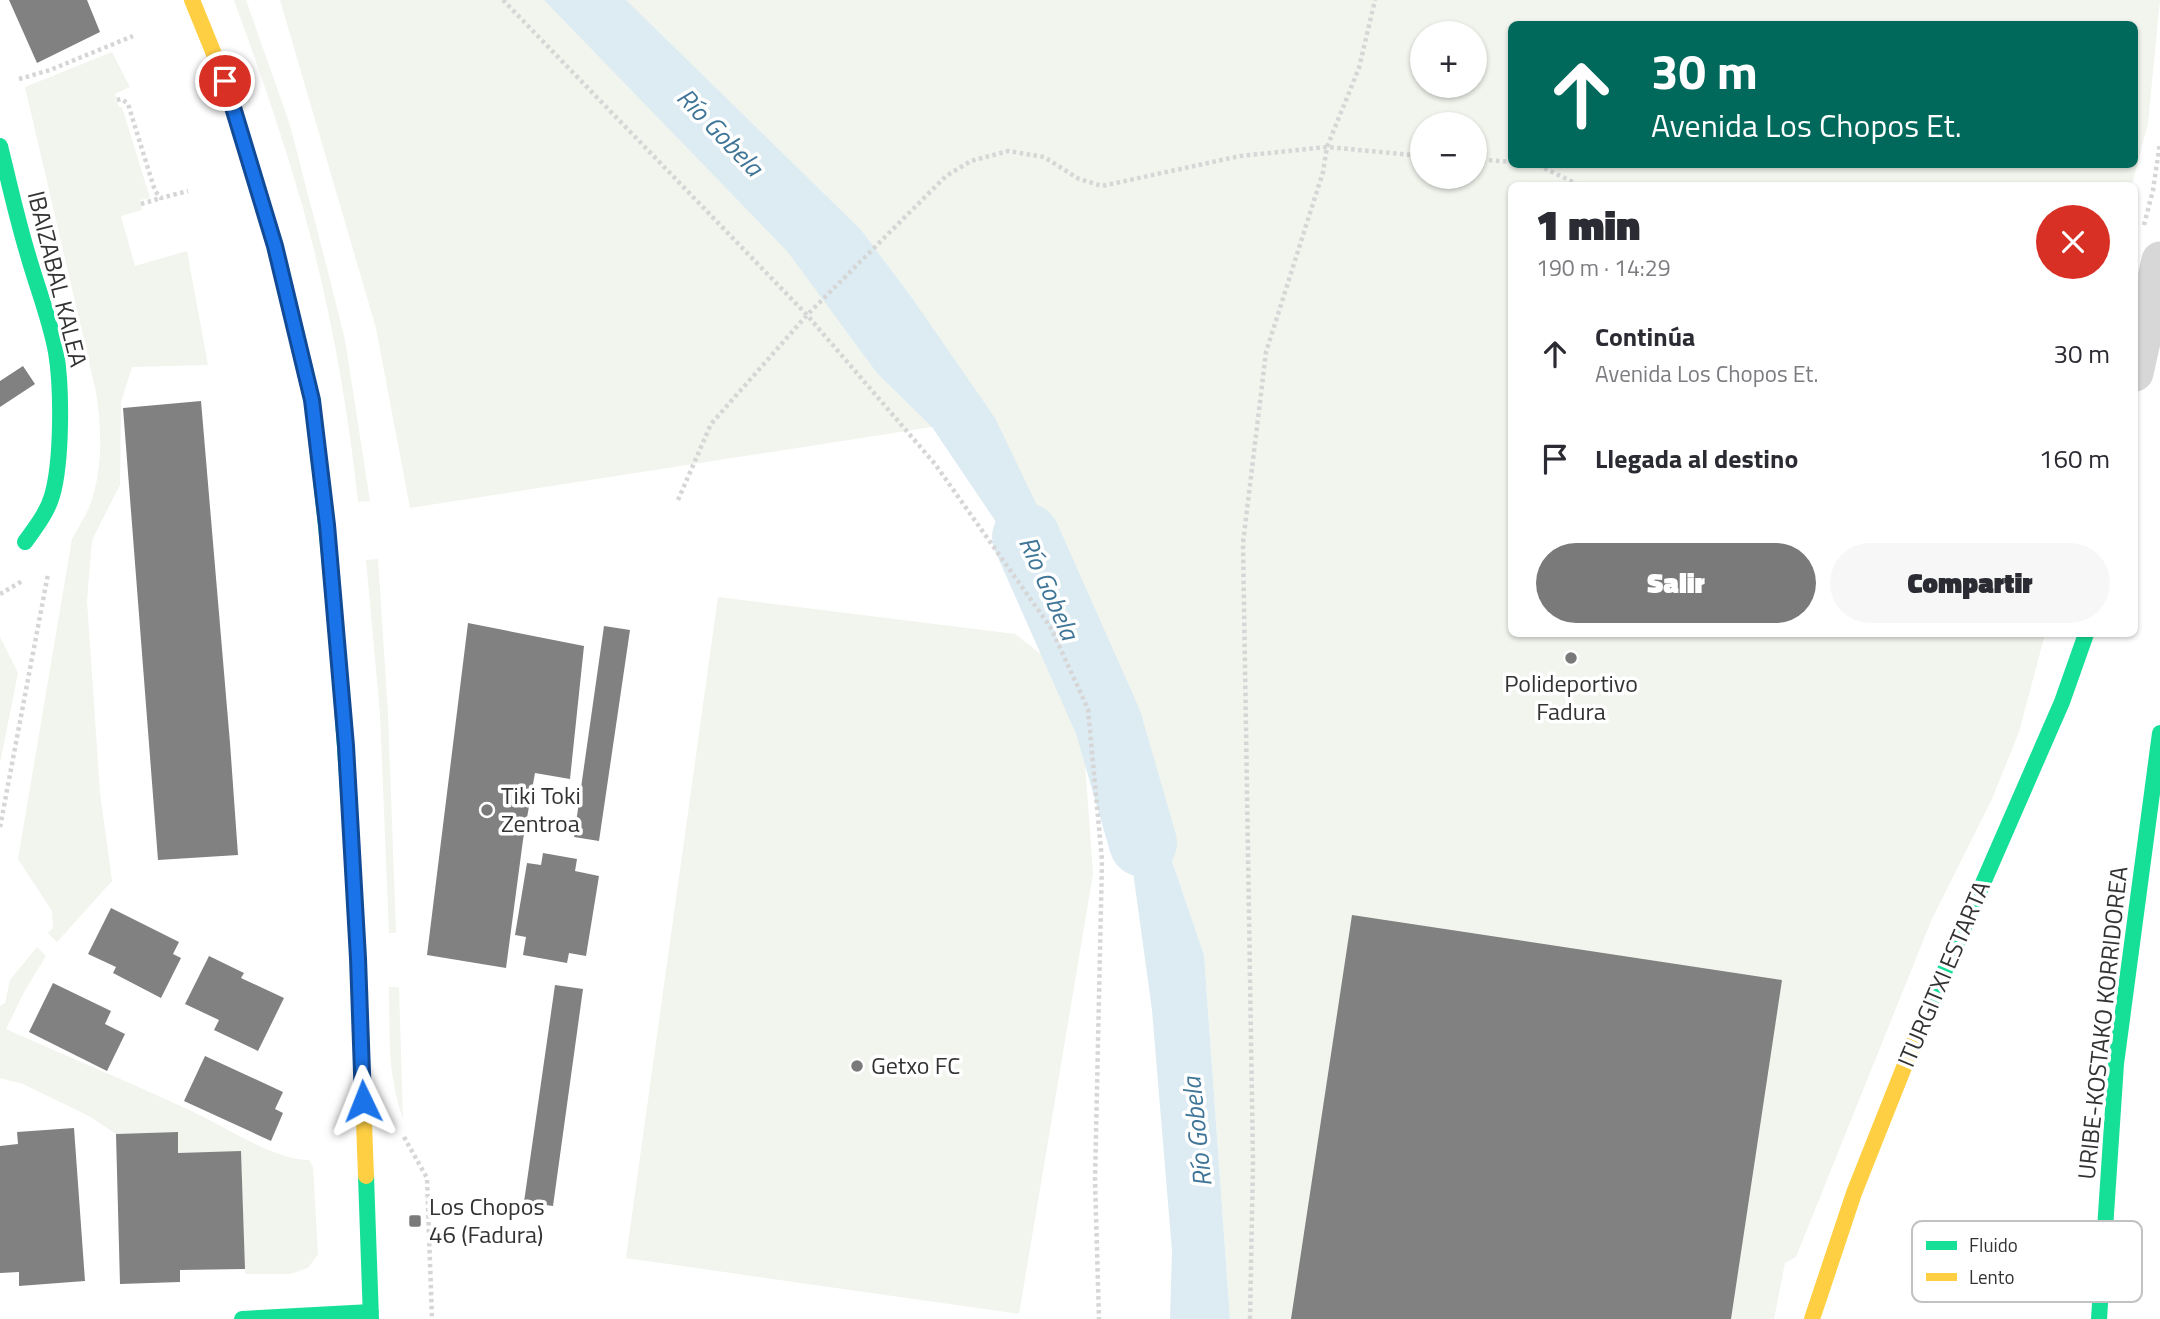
<!DOCTYPE html>
<html lang="es">
<meta charset="utf-8">
<style>
:root{--surface:#fff;--page:#f7f7f7;--text:#2b2b33;--muted:#7c7c81;--accent:#7a7a7a}
body{margin:0;font-family:"Titillium Web",sans-serif;background:var(--page);color:var(--text);height:100vh;display:flex;flex-direction:column;font-size:26px;white-space:nowrap}
*{box-sizing:border-box;margin:0}
p{font-size:23px;color:var(--muted)}
.icon{flex:none;width:38px;height:38px;fill:none;stroke:currentColor;stroke-width:2;stroke-linecap:round;stroke-linejoin:round}
.map{position:relative;flex:1;overflow:hidden}
.details{position:absolute;left:1508px;top:182px;width:630px;height:455px;display:flex;flex-direction:column;background:var(--surface);border-radius:10px;box-shadow:0 2px 5px #0004}
.details>*{flex:none}
.top-card{position:absolute;left:1508px;top:21px;width:630px;height:147px;border-radius:10px;box-shadow:0 2px 5px #0004;background:#00695c;color:#fff;overflow:hidden}
.buttons{position:absolute;left:1410px;top:21px;display:grid;gap:14px}
.buttons a{display:grid;place-items:center;width:77px;height:77px;border-radius:50%;background:var(--surface);box-shadow:0 2px 5px #0004;font-size:35px}
.pin{position:absolute;display:grid;place-items:center;width:60px;height:60px;color:#fff;margin:-30px;border:4px solid #fff;border-radius:50%;box-shadow:0 2px 7px #0007}
.me{position:absolute;width:77px;margin:-38px;rotate:358deg;stroke-linejoin:round;filter:drop-shadow(0 0 5px #0008)}
.turn{display:flex;align-items:center;gap:24px;height:147px;padding:0 28px;font-size:32px}
.turn .icon{width:91px;height:91px;stroke-width:2.5}
.turn b{display:block;font-size:49px;line-height:60px}
.round{display:grid;place-items:center;flex:none;width:74px;height:74px;border-radius:37px;background:var(--page)}
.summary{display:flex;align-items:center;justify-content:space-between;height:119px;padding:0 28px}
h1{font-size:42px;font-weight:800;line-height:52px}
.button{display:flex;gap:14px;margin-top:auto;padding:14px 28px}
.button a{flex:1;height:80px;border-radius:42px;background:var(--accent);color:#fff;font-size:28px;font-weight:800;line-height:80px;text-align:center}
.button a+a{background:var(--page);color:var(--text)}
ul{padding:0;list-style:none}
li{display:flex;align-items:center;gap:21px;height:105px;padding:0 28px}
li div{flex:1}
li b{display:block;font-size:26px}
li em{font-style:normal}
.map>svg:first-child{display:block}
.green{fill:#f1f5ed;fill-rule:evenodd}
.water{fill:#ddebf3}
.lines{fill:none;stroke-linecap:round;stroke-linejoin:round}
.river{stroke:#ddebf3;stroke-width:68}
.building{fill:#818181}
.path{stroke:#d6d6d6;stroke-width:4.5;stroke-dasharray:3.5 3.5;stroke-linecap:butt}
.street{stroke:#d7d7d7;stroke-width:37}
.fast{stroke:#16e098;stroke-width:16}
.slow{stroke:#ffcf43;stroke-width:16}
.route-casing{stroke:#114b97;stroke-width:18}
.route{stroke:#1a73e8;stroke-width:12}
.poi-dot{fill:#7a7a7a;stroke:#fff;stroke-width:2.5}
.labels{text-anchor:middle;stroke-width:7;stroke-linejoin:round;paint-order:stroke}
.street-label{font-size:24px;fill:#333;stroke:#fff}
.poi-label{font-size:24px;fill:#333;stroke:#fff;text-anchor:start}
.water-label{font-size:26px;font-style:italic;fill:#3f7597;stroke:#fff}
.key{fill:#fff;stroke:#c2c2c2;stroke-width:2}
.key-label{font-size:19px;fill:#333}
</style>
<div class="map">
<svg width="2160" height="1319" viewBox="0 0 2160 1319">
<rect width="100%" height="100%" fill="#fff"/>
<path class="green" d="M234,0H246L289,122L325,260L345,340L370,501L358,502C348,405 329,302 303,208C283,138 259,69 234,0Z
M280,0H2160L2148,123L2132,185L1512,186V634H2045L2019,732L1992,799L1931,921L1796,1257L1785,1263L1774,1319H1230L1204,955L1084,603L932,427L410,508L376,328ZM1512,24H2135V164H1512ZM1423,33H1475V86H1423ZM1423,124H1475V177H1423Z
M112,52L130,87L115,94L119,107H122L150,198L140,200L142,210L121,216L135,266L187,251L208,365L132,367L121,402L120,485L92,540L87,601L100,793L112,881L57,942L48,933L53,928L52,911L18,859L72,539C78,528 85,517 90,505C103,469 102,429 96,392L25,87Z
M378,559L388,713L396,933H389L380,714L366,560Z
M718,597L1015,634L1046,658L1070,697L1085,763L1093,874L1019,1314L626,1258Z
M0,637L18,673L0,763Z
M37,947L46,956L24,992L6,1029C66,1056 127,1081 187,1109C221,1124 273,1160 309,1160L313,1167L318,1254L308,1268L290,1274H245L241,1152L178,1153L177,1132L116,1134L89,1116L23,1084L0,1078V1006L5,1003L10,980Z
M389,987H399L403,1119C387,1073 390,1035 389,987Z"/>
<path class="water" d="M544,0H626L861,230L912,298L995,418L1084,603L1204,955L1230,1319H1170L1172,1251L1152,1010L1107,682L1081,648L932,427L877,373L787,251Z"/>
<g class="lines">
<path class="river" d="M1026,537L1108,722L1143,843"/>
</g>
<path class="building" d="M9,0H87L100,32L37,63Z
M23,366L35,384L0,407V381Z
M201,401L230,743L238,855L158,860L123,408Z
M468,623L584,646L570,779L535,773L523,840L506,968L427,955Z
M604,626L630,630L599,841L574,837Z
M543,853L577,859L575,871L599,876L586,956L569,953L567,963L523,955L526,937L515,935L527,863L541,865Z
M111,908L179,942L173,954L181,958L161,998L113,973L116,967L88,954Z
M1352,915L1782,980L1731,1319H1291Z
M209,956L244,973L241,978L284,998L258,1051L214,1030L219,1020L185,1004Z
M53,983L111,1011L105,1024L125,1034L107,1071L29,1032Z
M555,985L583,989L553,1206L524,1202Z
M205,1056L283,1092L275,1109L283,1113L271,1141L184,1101Z
M74,1128L85,1281L19,1286V1272L0,1273V1146L18,1144L17,1132Z
M178,1132V1153L241,1151L245,1269L180,1270V1282L120,1284L116,1134Z"/>
<g class="lines">
<path class="path" d="M503,0L807,315L935,464L1051,628L1088,709L1102,860L1095,1180L1099,1319
M19,79L50,70L133,36
M117,100L122,99L128,104L155,191L161,198L188,191
M1475,159L1512,162
M1531,164L1540,166L1581,186
M141,204L161,198
M2144,225L2153,190L2160,143
M678,500L711,424L807,315L946,176L971,161L1008,151L1044,157L1079,179L1102,186L1240,156L1327,147L1423,156
M0,594L24,580
M0,827L48,574
M404,1137L427,1178L432,1319
M1250,1319L1253,1163L1243,543L1266,352L1323,172L1327,147L1359,68L1375,0"/>
<path class="street" d="M2135,373L2160,260"/>
<path class="fast" d="M0,146C9,182 17,219 28,255C37,287 50,319 56,352C62,388 62,462 52,496C47,513 35,528 25,542
M315,429C336,597 347,766 357,935
M1918,1032L2062,702L2086,634
M366,1176L371,1319
M242,1319L371,1312L368,1319
M2099,1319L2116,1064L2160,733"/>
<path class="slow" d="M192,0L225,81L275,246L312,400L315,429
M357,935L366,1176
M1812,1319L1854,1193L1918,1032"/>
</g>
<g class="lines">
<g class="route-casing">
<path id="route" d="M225,81L275,246L312,400L327,525L346,746L358,958L363,1101"/>
</g>
<use href="#route" class="route"/>
</g>
<g class="poi-dot">
<circle cx="1571" cy="658" r="7"/>
<circle cx="487" cy="810" r="7"/>
<circle cx="857" cy="1066" r="7"/>
<rect x="408" y="1214" width="14" height="14" rx="3.5"/>
</g>
<g class="labels">
<g class="street-label">
<text transform="translate(57 279) rotate(76)" y="8">IBAIZABAL KALEA</text>
<text transform="translate(1944 974) rotate(-67)" y="8">ITURGITXI ESTARTA</text>
<text transform="translate(2103 1023) rotate(-84)" y="8">URIBE-KOSTAKO KORRIDOREA</text>
</g>
<g class="poi-label">
<text x="1571" y="692" text-anchor="middle">Polideportivo<tspan x="1571" dy="28">Fadura</tspan></text>
<text x="501" y="804">Tiki Toki<tspan x="501" dy="28">Zentroa</tspan></text>
<text x="871" y="1074">Getxo FC</text>
<text x="429" y="1215">Los Chopos<tspan x="429" dy="28">46 (Fadura)</tspan></text>
</g>
<g class="water-label">
<text transform="translate(720 132) rotate(46)" y="9">Río Gobela</text>
<text transform="translate(1049 588) rotate(66)" y="9">Río Gobela</text>
<text transform="translate(1197 1132) rotate(-96)" y="9">Río Gobela</text>
</g>
</g>
<rect x="1912" y="1221" width="230" height="81" rx="10" class="key"/>
<rect x="1926" y="1241" width="31" height="9" fill="#16e098"/>
<rect x="1926" y="1273" width="31" height="8" fill="#ffcf43"/>
<g class="key-label">
<text x="1969" y="1252">Fluido</text>
<text x="1969" y="1284">Lento</text>
</g>
</svg>
<div class="buttons">
<a>+</a>
<a>−</a>
</div>
<div class="pin" style="left:225px;top:81px;background:#d93025"><svg class="icon" aria-label="arrive" viewBox="0 0 24 24"><path d="M6 21V4h12l-3 4 3 4H6"/></svg></div>
<svg class="me" style="left:363px;top:1101px" viewBox="-20 -20 40 40"><path d="M0-17L14 15 0 8-14 15z" fill="#1a73e8" stroke="#fff" stroke-width="4"/></svg>
<div class="top-card">
<div class="turn"><svg class="icon" aria-label="ahead" viewBox="0 0 24 24"><path d="M12 20V5M6 11l6-6 6 6"/></svg><div><b>30 m</b>Avenida Los Chopos Et.</div></div>
</div>
<section class="details">
<div class="summary"><div><h1>1 min</h1><p>190 m · 14:29</p></div><a class="round" style="background:#d93025;color:#fff"><svg class="icon" aria-label="close" viewBox="0 0 24 24"><path d="M6 6l12 12M18 6L6 18"/></svg></a></div>
<ul>
<li><svg class="icon" aria-label="ahead" viewBox="0 0 24 24"><path d="M12 20V5M6 11l6-6 6 6"/></svg><div><b>Continúa</b><p>Avenida Los Chopos Et.</p></div><em>30 m</em></li>
<li><svg class="icon" aria-label="arrive" viewBox="0 0 24 24"><path d="M6 21V4h12l-3 4 3 4H6"/></svg><div><b>Llegada al destino</b></div><em>160 m</em></li>
</ul>
<div class="button"><a>Salir</a><a>Compartir</a></div>
</section>
</div>
